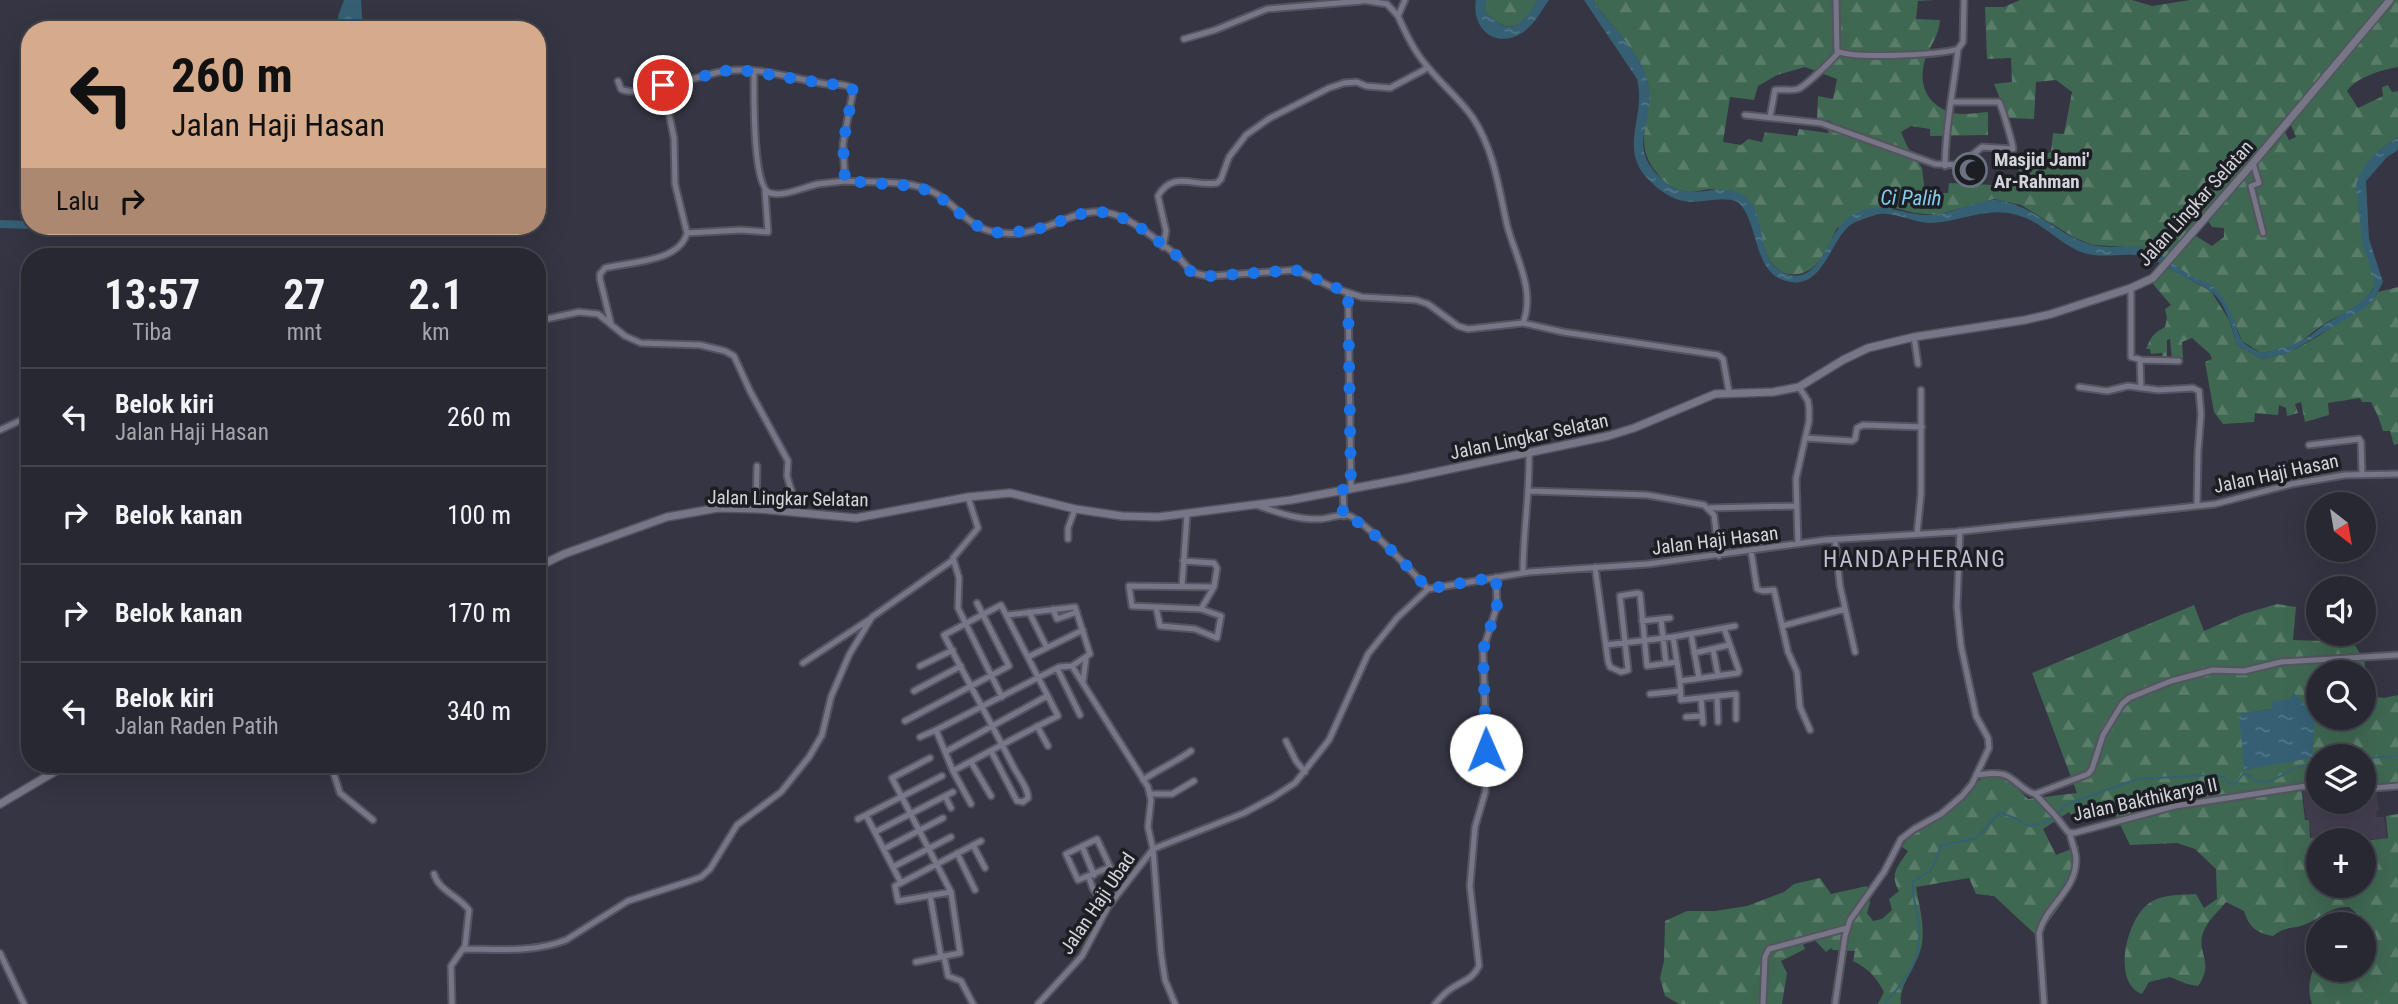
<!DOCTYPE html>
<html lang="id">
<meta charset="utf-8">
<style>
:root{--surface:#282832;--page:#30303a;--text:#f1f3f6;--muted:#a5a6ac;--line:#44444d}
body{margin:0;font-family:"Roboto Condensed",sans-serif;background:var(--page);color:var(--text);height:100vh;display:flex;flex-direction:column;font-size:26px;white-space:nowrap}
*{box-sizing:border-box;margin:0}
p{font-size:23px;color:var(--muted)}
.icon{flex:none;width:38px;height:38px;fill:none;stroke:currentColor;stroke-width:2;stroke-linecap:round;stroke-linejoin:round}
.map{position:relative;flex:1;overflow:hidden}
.side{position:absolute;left:21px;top:248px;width:525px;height:525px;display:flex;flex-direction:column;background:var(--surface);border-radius:28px;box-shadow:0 7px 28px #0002,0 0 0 2px var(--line)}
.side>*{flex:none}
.banner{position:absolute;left:21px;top:21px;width:525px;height:214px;border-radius:28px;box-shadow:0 7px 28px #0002,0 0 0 2px var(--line);background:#d6ab8b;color:#111;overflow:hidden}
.needle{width:46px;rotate:149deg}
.fabs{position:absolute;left:2306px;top:492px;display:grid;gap:14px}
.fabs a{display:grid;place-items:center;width:70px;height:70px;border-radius:50%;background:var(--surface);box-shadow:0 7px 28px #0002,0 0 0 2px var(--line);font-size:35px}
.pin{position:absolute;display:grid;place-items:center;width:60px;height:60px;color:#fff;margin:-30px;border:4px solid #fff;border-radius:50%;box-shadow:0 2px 7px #0007}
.me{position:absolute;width:77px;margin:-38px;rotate:359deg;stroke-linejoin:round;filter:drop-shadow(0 0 5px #0008)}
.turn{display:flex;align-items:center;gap:24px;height:147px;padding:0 35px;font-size:32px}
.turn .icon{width:91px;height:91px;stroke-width:2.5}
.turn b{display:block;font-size:49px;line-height:60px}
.then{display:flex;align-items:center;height:66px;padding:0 35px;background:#0003;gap:14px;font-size:26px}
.eta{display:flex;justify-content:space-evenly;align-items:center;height:119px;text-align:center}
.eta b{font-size:42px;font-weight:700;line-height:49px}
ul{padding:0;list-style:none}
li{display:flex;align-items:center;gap:21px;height:98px;padding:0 35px;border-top:2px solid var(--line)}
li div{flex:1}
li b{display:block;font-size:26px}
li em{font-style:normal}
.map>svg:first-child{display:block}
.education{fill:#433e4f}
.forest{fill:url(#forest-firs);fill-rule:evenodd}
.water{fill:url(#water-ripples)}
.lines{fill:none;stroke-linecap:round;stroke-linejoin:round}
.stream{stroke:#356074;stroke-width:2}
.river{stroke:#356074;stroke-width:8}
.minor-casing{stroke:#54535f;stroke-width:9}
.tertiary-casing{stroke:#54535f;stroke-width:10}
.minor{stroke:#767687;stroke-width:5}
.tertiary{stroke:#767687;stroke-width:7}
.route{stroke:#1a73e8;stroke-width:12;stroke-dasharray:0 21.6}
.labels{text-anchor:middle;stroke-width:7;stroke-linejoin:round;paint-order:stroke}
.poi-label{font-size:19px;font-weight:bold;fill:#d4d4dd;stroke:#1d1d24;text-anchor:start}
.street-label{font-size:19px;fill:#d4d4dd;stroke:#1d1d24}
.water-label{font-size:21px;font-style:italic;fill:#83ccef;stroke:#1d1d24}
.quarter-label{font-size:23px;letter-spacing:2px;fill:#bfbfd1;stroke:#1d1d24}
</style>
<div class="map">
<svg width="2398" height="1004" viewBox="0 0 2398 1004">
<defs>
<pattern id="forest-firs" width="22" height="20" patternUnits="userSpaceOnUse" patternTransform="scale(1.75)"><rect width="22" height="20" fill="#3f6852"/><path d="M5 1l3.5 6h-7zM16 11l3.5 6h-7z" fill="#5a7d6a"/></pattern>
<pattern id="water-ripples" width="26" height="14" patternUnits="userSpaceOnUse" patternTransform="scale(1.75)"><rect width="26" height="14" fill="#356074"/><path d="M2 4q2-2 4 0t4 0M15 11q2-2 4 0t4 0" fill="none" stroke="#517687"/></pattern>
</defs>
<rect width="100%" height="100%" fill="#353543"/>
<path class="education" d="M2375,779L2379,811H2376L2377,817H2384L2387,838L2364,840L2311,838L2309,819H2306L2302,788L2319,786V802H2364V780Z"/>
<path class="forest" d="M1486,0H1538C1520,29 1511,37 1484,11Z
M1593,0H1934L1918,1L1916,19L1940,20C1939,36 1930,45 1925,60C1918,83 1926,104 1950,112C1960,116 1977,113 1988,112V135L1930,136V129L1911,126L1901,132L1907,146L1922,168L1925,193H1948L1949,183L2016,186L2020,164L2051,152L2053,133L2064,134L2072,92L2056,80L2036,82L2034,119L2008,118L1994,84L2012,82L2011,58L1987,59L1985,7H2004L2020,0H2132L2152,6L2190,0H2387L2254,158L2165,258L2145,248L2093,245L2075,238L2021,205L1994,199L1936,215L1915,213L1895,208L1837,228C1827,248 1817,278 1789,274C1780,273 1772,265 1768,257C1760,241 1761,221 1752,204C1741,200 1729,193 1717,190C1701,186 1694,199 1671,186C1664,183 1660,177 1656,172C1630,140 1656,114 1647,79C1639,51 1609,25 1593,0ZM1805,67L1837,79L1833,99L1818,96L1817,119L1831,121L1828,133L1799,129L1797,136L1765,132L1762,142L1748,139L1741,145L1723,142L1730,97L1754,100L1758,86L1777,75Z
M2395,0H2398V67C2381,70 2357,77 2347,91L2358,108L2383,96L2382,87L2388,85L2392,92L2398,91V137L2377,152L2359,175L2375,282C2369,305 2344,312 2326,323C2314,330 2306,339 2294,345C2284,349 2272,351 2261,353L2242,341L2233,319L2213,286L2187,274L2172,263L2196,236L2212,246L2224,237V228L2212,227L2208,221L2284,130L2289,140L2296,137L2290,123Z
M2168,268L2211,291L2229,320L2237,345L2262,359L2288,353L2317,337L2374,299L2378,292L2398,287V444L2394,445L2390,431H2383L2378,416L2371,402H2362L2360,398L2328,403L2329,415L2305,422L2301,402L2295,404L2298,413L2287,416L2286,408L2279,405L2278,415L2255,413L2254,422L2223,424L2214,412L2205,362L2212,359L2210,354L2192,338L2182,342L2183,358L2172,359L2170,339L2167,340V358H2163L2162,353L2151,354L2150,349H2146C2151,338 2152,334 2165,327L2167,318L2165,309L2171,305L2152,283Z
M2277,604L2296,607L2293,640L2353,642L2364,660L2370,696L2384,698L2398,695V784L2377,786L2374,775L2364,776V756H2319V782L2301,785L2305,820H2309L2310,838H2320L2319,886H2364V841L2388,838L2386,816L2398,814V1004H2312C2307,990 2309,973 2319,961V970H2364V924L2366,921L2349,907C2331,906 2321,918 2306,924C2293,930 2286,925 2273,936C2256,933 2249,927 2244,911L2226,902C2218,912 2207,921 2203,933C2196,953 2215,962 2198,986L2187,984L2170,977L2149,982L2142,994C2111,983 2127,919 2148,904C2161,894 2180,895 2196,894L2204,908L2217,899L2216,869L2195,849L2177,843L2130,845L2113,810C2099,806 2084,809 2071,815L2069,812L2043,829L2056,855L2079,846C2077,884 2062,908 2036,935L1994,896L1976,894L1969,878L1916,887C1919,905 1926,929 1921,948C1917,966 1898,986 1901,1004H1878L1884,992C1876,977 1868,968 1853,961L1855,951L1833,950L1831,948L1826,952L1809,934L1800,937L1805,949L1781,961L1787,973L1782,1004H1679L1665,996L1660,978L1664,961L1665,921L1687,911H1715L1747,906L1784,892L1794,884L1820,878L1831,894L1867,886L1870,903L1867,913L1873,921L1882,919L1892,910L1889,899L1899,891C1889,874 1898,866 1908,851L1902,847C1912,828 1934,824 1949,811C1957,804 1978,778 1985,777C2003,772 2017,788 2028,799L2077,793L2032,673L2194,605L2204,631L2243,614ZM2319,672H2364V718H2319ZM2293,693L2312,758L2240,714L2272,709L2291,699Z"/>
<path class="water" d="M344,0H361L363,30H339L338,16Z
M1476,0H1486L1484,11C1511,38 1520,28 1538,0H1549C1541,11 1533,27 1520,34C1494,49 1471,27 1476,0Z
M1584,0H1593C1611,29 1644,53 1649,88C1654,126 1625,147 1664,181C1693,207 1723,175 1748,199C1768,219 1755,260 1784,273C1821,289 1827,231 1849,217C1881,197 1899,216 1931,215C1949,215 1984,198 1997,200C2038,207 2058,236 2092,245C2109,249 2128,245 2145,248C2162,252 2175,267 2190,275C2197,279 2207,282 2214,287C2223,295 2231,312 2235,323C2237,329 2239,338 2243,342C2248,347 2256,350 2261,353L2290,346L2310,336L2324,325L2357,305L2372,291L2375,281L2362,242L2356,185L2359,175L2366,164L2377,152L2398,137V150L2387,157L2366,181L2369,239L2383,282L2374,299L2365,308L2288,353L2262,359L2237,345C2232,328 2226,304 2212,292C2202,284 2186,279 2175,272C2165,266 2154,258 2142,256C2122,252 2104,259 2084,253C2060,245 2044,223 2020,216C1988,205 1962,222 1931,223C1913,223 1897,212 1879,214C1869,216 1857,220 1849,226C1829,244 1822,291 1786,281C1752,272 1760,223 1738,202C1719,194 1699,206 1679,200C1668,196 1659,190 1651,182C1616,150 1647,118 1637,79Z
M2293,692L2315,716L2312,758L2244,770L2239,714L2272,709L2273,701L2291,699Z"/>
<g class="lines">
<path class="stream" d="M2364,758L2398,756
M2058,814L2065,805L2137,779L2213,775L2223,777L2232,785L2237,782L2243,774H2247C2265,794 2283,771 2301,766C2306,764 2313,764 2319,764
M1884,1004C1908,978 1924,958 1918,920C1916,908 1912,895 1913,882L1931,870L1941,846C1952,841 1964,843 1975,838C1987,832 1989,819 2001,813L2015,818L2029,826L2043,823L2053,818"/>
<path class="river" d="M0,224L30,225
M40,226L140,229L144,226"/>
<g class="minor-casing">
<path id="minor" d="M1362,0L1387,4L1398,16
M1405,0L1398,16C1406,34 1414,51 1427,66C1442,85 1460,99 1473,118C1494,150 1499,189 1507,225C1515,256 1536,290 1523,323L1563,332L1718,355L1723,359L1729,392
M1836,0L1837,51C1852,59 1940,55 1958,49L1963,42L1964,0
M1184,39L1215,30L1267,9L1362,1
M671,70L673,83
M754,71C754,89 752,188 770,193C784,197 804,187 818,184C827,183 836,182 845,181
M618,81L621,89C638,99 702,74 725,71C759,66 793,79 826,84C835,85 844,83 852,88L853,91L843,144L845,181C874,183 909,179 935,193C960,207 970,232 1003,233C1013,234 1026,233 1035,230C1060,224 1085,205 1113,214C1135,221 1157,240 1175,254C1190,267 1187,274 1210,276L1296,270L1334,288L1362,297L1416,300L1428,304L1458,326L1468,329L1523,323
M663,85L674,138L675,184L687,233L741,230L768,232L765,190
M1745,115L1821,123L1935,164L1960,165L1982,147L2013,149C2013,144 2002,107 1999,102H1951
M1770,117L1775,90C1782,89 1792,91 1798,89C1807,85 1832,60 1838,53
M2253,163L2259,183L2251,186L2263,233
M1945,166C1945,126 1954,88 1958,49
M1163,247L1166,231L1158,196C1173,170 1194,187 1217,183L1221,179L1229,157L1246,135L1270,118L1329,88L1344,83L1357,82L1366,86L1390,88L1424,70L1427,66
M2131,288V357L2142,360L2179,361
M1348,293L1351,488
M537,321L579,312L598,314L625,336L641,343L700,345L725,351L734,356L750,391L788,461L787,476L798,512
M611,324L600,279V274L605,268C629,262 680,262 687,233
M1914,337L1918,364
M2140,360L2141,388
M2079,387L2107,391L2128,386L2158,390L2193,388L2199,391L2201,414L2198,452L2197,505
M0,430L30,416
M1805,438L1852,441L1855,439L1857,428L1863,425L1922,427
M2309,445L2359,439L2361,442L2362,473
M1343,490L1344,516
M1530,491L1647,495L1704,505L1714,515L1719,556
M968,497L978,528L953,558L959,578L958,608L1002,697
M1256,505C1276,512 1298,520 1320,519C1328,519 1339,514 1347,515C1363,518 1415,575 1428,589
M1710,508L1796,506
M756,509L757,466
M1917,534L1921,494V390
M1068,539V528L1075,509
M1835,540L1840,586L1855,652
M1798,544L1796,479L1809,421V408L1808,401L1799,387
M1751,551L1757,589L1763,591L1774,590L1788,652L1797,672L1800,707L1810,730
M1183,561L1214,563L1217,568L1214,587
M1595,567L1608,661L1610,667L1621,672L1628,670L1620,596L1638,593L1640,594L1647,666L1677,662
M1523,573C1523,532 1530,493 1529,452
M1129,586L1214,587L1201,609L1132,606Z
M1182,586L1187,514
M1156,607L1160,626L1195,629L1217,638L1221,616L1201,609
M1053,609L1057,619L1077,612
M1029,612L1047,648
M1007,615L1075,607L1090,654L1072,666
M1661,619L1666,663
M1642,621L1670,618
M1782,626L1845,609
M1724,628L1739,671L1738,673L1680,681L1673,637L1735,626
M1691,634L1699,678
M1606,645L1673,637
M1713,649L1718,676
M1694,653L1729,645
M1028,657L1083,630
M803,663L870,619
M920,666L953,650
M1057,668L1080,715
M1680,681L1681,700L1736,694V719
M1083,682L1086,658
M914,691L961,666
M1650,694L1680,691
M1717,696L1718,722
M1701,698L1703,723
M1686,717L1702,716
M905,721L1009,666L977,603
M1037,726L1048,746
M920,737L936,730
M1286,741L1296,761L1305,772
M945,752L1047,696
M971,762L991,796
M331,765L340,793L373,820
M953,771C987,753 1021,734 1056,717L1058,716L1001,605L944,635C966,678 990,721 1012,764C1017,775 1028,787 1028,798L1023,802L1017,801L991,751
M1976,775C1986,774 1997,772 2005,775C2017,780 2023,791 2035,794L2088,774L2092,769L2103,735L2122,704L2129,698L2171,681L2213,670L2244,671L2281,662L2398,655
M2364,779L2370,780L2374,788L2398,786
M1143,780C1159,769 1176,762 1191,751
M1150,794H1172L1194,781
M2035,794L2054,814L2068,832L2074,833L2175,806L2319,784
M945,796L951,808
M971,804L953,771L936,730L1059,667L1072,666L1148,787L1151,800L1148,827L1153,849L1161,953L1165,980L1175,1004
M866,815L901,883
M858,819L942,776
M875,832L953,792
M1097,839L1110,867L1078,880L1066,854Z
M973,845L985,868
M1082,846L1094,875
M884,849L943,818
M957,853L975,890
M893,867L951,837
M434,874C439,891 459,896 469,910L465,946L451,966L452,1004
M1089,878L1093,889L1108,907
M951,892L898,901L895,886L981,841
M930,895L941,957
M464,949C498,949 533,953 566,940L628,901L690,881L701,877L710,869L737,825L781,792L809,757L822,735L831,697L849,655L872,617L953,560
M0,953L24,1004
M944,956L948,976L961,981L973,1004
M916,962L960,953L951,892L892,778L930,758
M1038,1004L1082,956L1108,907L1153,849L1244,813L1272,798L1295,783L1329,740L1368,654L1397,618L1428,589L1529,572L1648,564L1825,540L1955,532L2215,504L2292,484L2345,475L2398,474
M1435,1004C1440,998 1446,992 1452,988C1464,980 1473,979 1479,966L1470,886L1475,827L1485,793L1487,772L1483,650L1497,606L1496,577
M1763,1004L1765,957L1769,949L1847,928
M1835,1004L1845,936L1850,920L1884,872L1901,839L1914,829L1941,814L1962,796L1972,784L1989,748L1988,738L1976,716L1961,646L1957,607L1960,531
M2044,1004L2039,933C2046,905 2076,891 2076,860C2076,850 2071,842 2070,833"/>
</g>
<g class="tertiary-casing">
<path id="tertiary" d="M537,567L564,554L667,517L718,508L759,509L856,518L968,497L1010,493L1075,509L1122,516L1158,517L1291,500L1403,479L1608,436L1634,428L1715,394L1773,392L1799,387L1843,360L1868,348L1914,337L2025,320L2051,314L2131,288L2153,278L2253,163L2390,0
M0,804L66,765"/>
</g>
<use href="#minor" class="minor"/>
<use href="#tertiary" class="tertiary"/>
</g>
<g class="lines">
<path class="route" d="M663,85L685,82L721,71L741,70L828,84L847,85L852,88L853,91L843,144L845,181L915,186L936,194L971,223L991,232L1004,233L1035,230L1080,214L1106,212L1133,222L1175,254L1192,273L1210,276L1296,270L1348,293L1351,488L1342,490L1343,516C1363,517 1413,572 1428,589L1496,577L1497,606L1483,650L1486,750"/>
</g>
<defs>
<g id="mosque-ring" transform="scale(1.75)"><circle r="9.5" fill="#1d1d24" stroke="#6b7280" stroke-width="1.5"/><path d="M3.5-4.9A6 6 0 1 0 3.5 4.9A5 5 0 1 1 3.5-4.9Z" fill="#6b7280"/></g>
</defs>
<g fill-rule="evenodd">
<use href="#mosque-ring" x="1970" y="170"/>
</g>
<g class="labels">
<g class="poi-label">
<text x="1994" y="166">Masjid Jami'<tspan x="1994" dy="22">Ar-Rahman</tspan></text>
</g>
<g class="street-label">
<text transform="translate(2195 203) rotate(-48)" y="7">Jalan Lingkar Selatan</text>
<text transform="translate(1529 436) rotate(-12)" y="7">Jalan Lingkar Selatan</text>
<text transform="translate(2276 473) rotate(-12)" y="7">Jalan Haji Hasan</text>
<text transform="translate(788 498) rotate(1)" y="7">Jalan Lingkar Selatan</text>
<text transform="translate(1715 540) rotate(-7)" y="7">Jalan Haji Hasan</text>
<text transform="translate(2145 799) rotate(-12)" y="7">Jalan Bakthikarya II</text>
<text transform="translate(1097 903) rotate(-56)" y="7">Jalan Haji Ubad</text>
</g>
<g class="water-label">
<text transform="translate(1911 198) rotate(1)" y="7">Ci Palih</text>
</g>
<g class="quarter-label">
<text x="1915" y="567">HANDAPHERANG</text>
</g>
</g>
</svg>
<div class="fabs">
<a><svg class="needle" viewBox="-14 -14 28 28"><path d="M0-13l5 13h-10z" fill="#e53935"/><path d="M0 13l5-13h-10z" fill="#a5a6ac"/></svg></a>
<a><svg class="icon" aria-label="sound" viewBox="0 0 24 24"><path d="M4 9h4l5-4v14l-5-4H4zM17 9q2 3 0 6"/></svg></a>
<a><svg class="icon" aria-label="search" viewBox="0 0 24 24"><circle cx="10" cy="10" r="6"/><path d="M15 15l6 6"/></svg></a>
<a><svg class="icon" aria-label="layers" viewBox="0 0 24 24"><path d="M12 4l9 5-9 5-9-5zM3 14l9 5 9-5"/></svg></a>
<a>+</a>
<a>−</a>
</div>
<div class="pin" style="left:663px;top:85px;background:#d93025"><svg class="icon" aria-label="arrive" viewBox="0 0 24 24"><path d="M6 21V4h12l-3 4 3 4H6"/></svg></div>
<svg class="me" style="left:1486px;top:750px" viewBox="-20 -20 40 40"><circle r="19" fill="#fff"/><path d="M0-13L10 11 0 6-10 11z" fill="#1a73e8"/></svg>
<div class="banner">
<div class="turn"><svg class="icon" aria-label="left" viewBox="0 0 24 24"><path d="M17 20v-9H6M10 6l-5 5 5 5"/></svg><div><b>260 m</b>Jalan Haji Hasan</div></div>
<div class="then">Lalu<svg class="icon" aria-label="right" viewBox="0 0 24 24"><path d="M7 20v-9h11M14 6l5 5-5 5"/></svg></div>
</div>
<section class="side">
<div class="eta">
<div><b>13:57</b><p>Tiba</p></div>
<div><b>27</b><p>mnt</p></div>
<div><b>2.1</b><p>km</p></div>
</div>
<ul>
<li><svg class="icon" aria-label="left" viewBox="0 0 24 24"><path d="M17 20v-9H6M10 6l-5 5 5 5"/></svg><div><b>Belok kiri</b><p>Jalan Haji Hasan</p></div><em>260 m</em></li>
<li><svg class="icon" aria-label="right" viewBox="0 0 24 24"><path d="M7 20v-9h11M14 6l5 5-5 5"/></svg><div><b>Belok kanan</b></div><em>100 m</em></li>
<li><svg class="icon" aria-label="right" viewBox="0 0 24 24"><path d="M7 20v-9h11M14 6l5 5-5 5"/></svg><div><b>Belok kanan</b></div><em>170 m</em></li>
<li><svg class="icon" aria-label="left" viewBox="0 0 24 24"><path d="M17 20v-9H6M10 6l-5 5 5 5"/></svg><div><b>Belok kiri</b><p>Jalan Raden Patih</p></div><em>340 m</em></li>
</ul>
</section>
</div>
